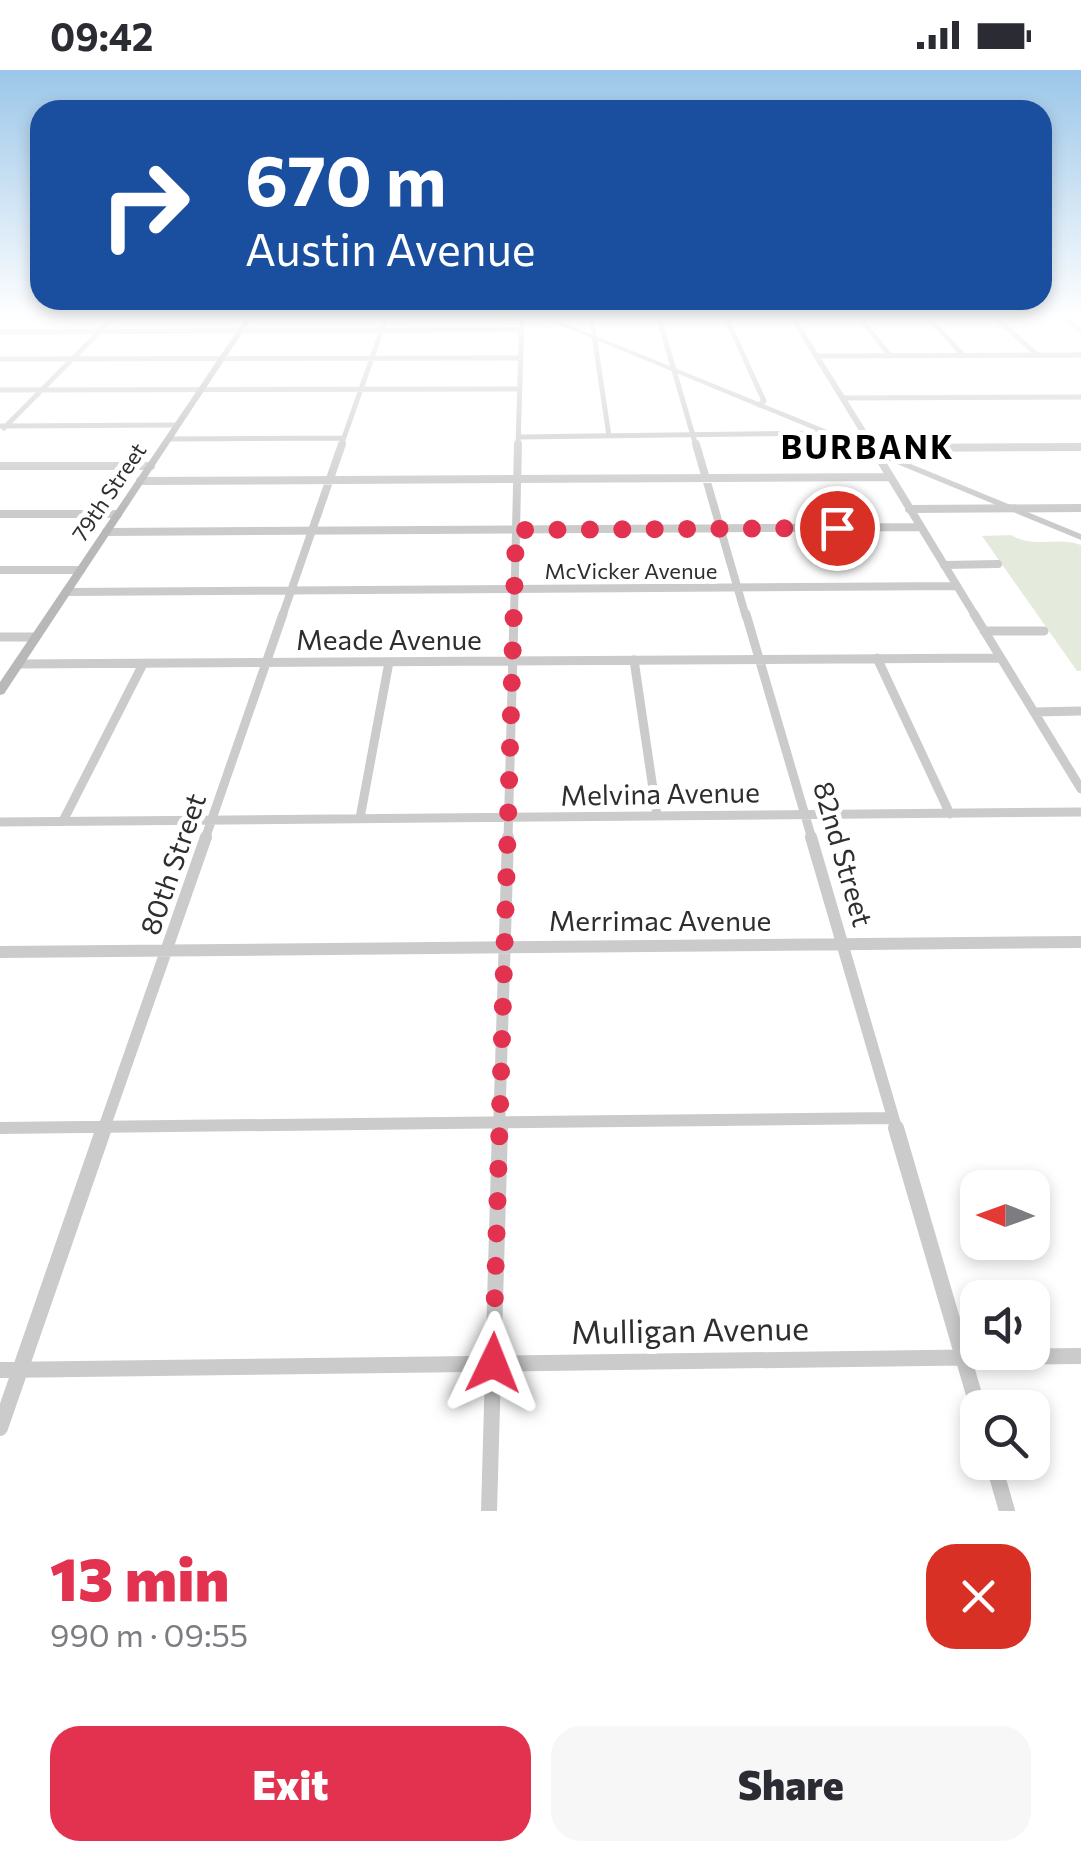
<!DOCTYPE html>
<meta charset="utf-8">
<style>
:root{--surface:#fff;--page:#f7f7f7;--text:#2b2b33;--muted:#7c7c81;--accent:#e2324f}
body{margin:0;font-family:Commissioner,sans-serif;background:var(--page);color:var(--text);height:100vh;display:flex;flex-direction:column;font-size:38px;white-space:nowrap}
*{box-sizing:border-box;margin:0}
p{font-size:32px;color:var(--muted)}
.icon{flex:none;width:55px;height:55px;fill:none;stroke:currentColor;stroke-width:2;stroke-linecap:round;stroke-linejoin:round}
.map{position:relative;height:1441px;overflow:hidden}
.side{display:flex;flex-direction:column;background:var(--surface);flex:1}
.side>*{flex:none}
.hud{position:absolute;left:30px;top:30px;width:1022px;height:210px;border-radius:30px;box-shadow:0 5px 15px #0003;background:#1a4fa0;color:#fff;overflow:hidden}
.needle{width:65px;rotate:271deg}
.tools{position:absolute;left:960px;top:1100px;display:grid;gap:20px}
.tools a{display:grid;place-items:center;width:90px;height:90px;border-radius:20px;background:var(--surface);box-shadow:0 5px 15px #0003;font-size:50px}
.pin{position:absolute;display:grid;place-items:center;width:85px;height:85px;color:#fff;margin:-42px;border:5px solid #fff;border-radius:50%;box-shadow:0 2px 10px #0007}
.me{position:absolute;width:110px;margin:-55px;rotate:2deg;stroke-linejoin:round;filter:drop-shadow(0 0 8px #0008)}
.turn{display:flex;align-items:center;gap:35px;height:210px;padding:0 50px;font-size:45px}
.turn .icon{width:130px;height:130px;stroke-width:2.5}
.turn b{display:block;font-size:70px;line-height:85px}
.round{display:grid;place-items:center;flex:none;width:105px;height:105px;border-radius:30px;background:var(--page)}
.overview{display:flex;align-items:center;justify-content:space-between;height:170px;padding:0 50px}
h1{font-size:60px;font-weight:800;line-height:75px;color:var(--accent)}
.cta{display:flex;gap:20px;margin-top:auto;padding:20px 50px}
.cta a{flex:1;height:115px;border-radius:30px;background:var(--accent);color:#fff;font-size:40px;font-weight:800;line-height:115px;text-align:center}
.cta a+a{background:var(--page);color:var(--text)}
.status{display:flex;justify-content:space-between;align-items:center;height:70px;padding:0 50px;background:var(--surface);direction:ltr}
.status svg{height:28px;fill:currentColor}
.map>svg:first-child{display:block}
.green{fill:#e5ebdc}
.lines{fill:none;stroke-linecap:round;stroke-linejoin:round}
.minor-far4{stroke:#cbcbcb;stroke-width:5}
.minor-far3{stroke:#cbcbcb;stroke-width:8}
.minor-far2{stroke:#cbcbcb;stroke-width:9}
.minor-far1{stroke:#cbcbcb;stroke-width:12}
.minor{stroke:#cbcbcb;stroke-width:16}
.tertiary{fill:#cbcbcb;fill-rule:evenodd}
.secondary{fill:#b8b8b8;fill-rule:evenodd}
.route{stroke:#e2324f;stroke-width:18;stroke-dasharray:0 32.4}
.labels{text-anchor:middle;stroke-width:10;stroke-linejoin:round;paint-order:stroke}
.far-street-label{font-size:22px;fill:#2e2e2e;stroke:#fff}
.street-label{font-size:28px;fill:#2e2e2e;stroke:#fff}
.far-district-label{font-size:32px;font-weight:bold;letter-spacing:2.5px;fill:#000;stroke:#fff}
.near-street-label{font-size:32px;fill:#2e2e2e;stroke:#fff}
</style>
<div class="status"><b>09:42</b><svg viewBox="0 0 49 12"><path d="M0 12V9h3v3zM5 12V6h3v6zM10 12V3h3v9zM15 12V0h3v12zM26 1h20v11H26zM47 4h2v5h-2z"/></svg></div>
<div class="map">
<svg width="1081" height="1441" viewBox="0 0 1081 1441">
<rect width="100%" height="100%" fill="#fff"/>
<path class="green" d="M1011,465C1032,479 1058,466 1081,475V601H1077L982,466Z"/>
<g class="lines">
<path class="minor-far4" d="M591,245L609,366
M658,245L696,376
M725,245L764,331L759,335
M858,245L890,286
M926,245L964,286
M993,245L1037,285
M1061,245L1081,261
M0,262L521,260
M817,286L1081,285
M0,289L521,288
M0,320L520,319
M843,328L1081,327
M0,356L178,355
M4,358L116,245
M519,367L827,363
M169,369L343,368
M341,376L387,245
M518,376L522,245"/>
<path class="minor-far3" d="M696,374L746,547
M0,396H151
M140,411L890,407
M909,439L1081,438
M0,444H118
M106,462L921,457
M944,495L998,494
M0,500H81
M66,522L957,516
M282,547L342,374
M514,547L518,374
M976,547L876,383L885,378L1081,377"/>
<path class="minor-far2" d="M746,544L812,769
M974,544L1081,719
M984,561H1044
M0,567H36
M877,588L950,744
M634,590L657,746
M18,594L1000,588
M1034,642L1081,641
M360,748L389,592
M63,751L143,594
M0,752L1081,742
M205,769L283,544
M508,769L514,544"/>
<path class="minor-far1" d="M811,767L897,1061
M0,882L1081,872
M0,1058L890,1048
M103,1061L206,767
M499,1061L508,767"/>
<path class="minor" d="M896,1058L978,1338
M0,1300L1081,1286
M0,1358L104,1058
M993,1392L1007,1441
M489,1441L500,1058"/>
<path class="tertiary" d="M536,245H544L869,377L788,245H794L879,381L1081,464V470Z"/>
<path class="secondary" d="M248,245H254L4,624L0,625V612Z"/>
</g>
<linearGradient id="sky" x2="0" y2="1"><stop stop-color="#9bc6e9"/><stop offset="0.55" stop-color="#fff"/><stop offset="1" stop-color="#fff" stop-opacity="0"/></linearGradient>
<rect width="1081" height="447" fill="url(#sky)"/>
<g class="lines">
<path class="route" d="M493,1293L516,460L837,458"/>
</g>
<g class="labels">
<g class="far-street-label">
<text transform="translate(109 422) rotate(-56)" y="8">79th Street</text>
<text x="631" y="509">McVicker Avenue</text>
</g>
<g class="street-label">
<text x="389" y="580">Meade Avenue</text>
<text transform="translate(660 724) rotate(-1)" y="10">Melvina Avenue</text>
<text transform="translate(843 784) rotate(74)" y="10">82nd Street</text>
<text transform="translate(173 794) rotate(-71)" y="10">80th Street</text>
<text x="660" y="861">Merrimac Avenue</text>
</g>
<g class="far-district-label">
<text x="868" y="389">BURBANK</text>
</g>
<g class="near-street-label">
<text transform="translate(690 1261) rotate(-1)" y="11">Mulligan Avenue</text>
</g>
</g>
</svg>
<div class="tools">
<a><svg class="needle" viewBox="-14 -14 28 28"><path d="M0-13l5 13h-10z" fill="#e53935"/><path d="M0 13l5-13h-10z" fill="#7c7c81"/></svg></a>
<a><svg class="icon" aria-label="sound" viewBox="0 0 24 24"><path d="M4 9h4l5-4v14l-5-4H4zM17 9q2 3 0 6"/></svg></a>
<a><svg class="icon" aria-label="search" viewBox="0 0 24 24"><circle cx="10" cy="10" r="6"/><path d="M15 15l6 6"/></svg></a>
</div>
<div class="pin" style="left:837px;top:458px;background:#d93025"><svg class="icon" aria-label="arrive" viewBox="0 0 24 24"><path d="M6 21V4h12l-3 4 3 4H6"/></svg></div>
<svg class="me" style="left:493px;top:1293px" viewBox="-20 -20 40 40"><path d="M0-17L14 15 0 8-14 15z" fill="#e2324f" stroke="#fff" stroke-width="4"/></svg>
<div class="hud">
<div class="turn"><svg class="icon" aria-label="right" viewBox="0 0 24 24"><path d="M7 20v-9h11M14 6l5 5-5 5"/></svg><div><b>670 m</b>Austin Avenue</div></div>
</div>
</div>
<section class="side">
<div class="overview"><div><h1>13 min</h1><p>990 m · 09:55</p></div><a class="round" style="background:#d93025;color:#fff"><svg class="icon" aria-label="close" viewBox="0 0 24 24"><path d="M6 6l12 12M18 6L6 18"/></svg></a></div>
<div class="cta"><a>Exit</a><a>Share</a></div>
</section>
